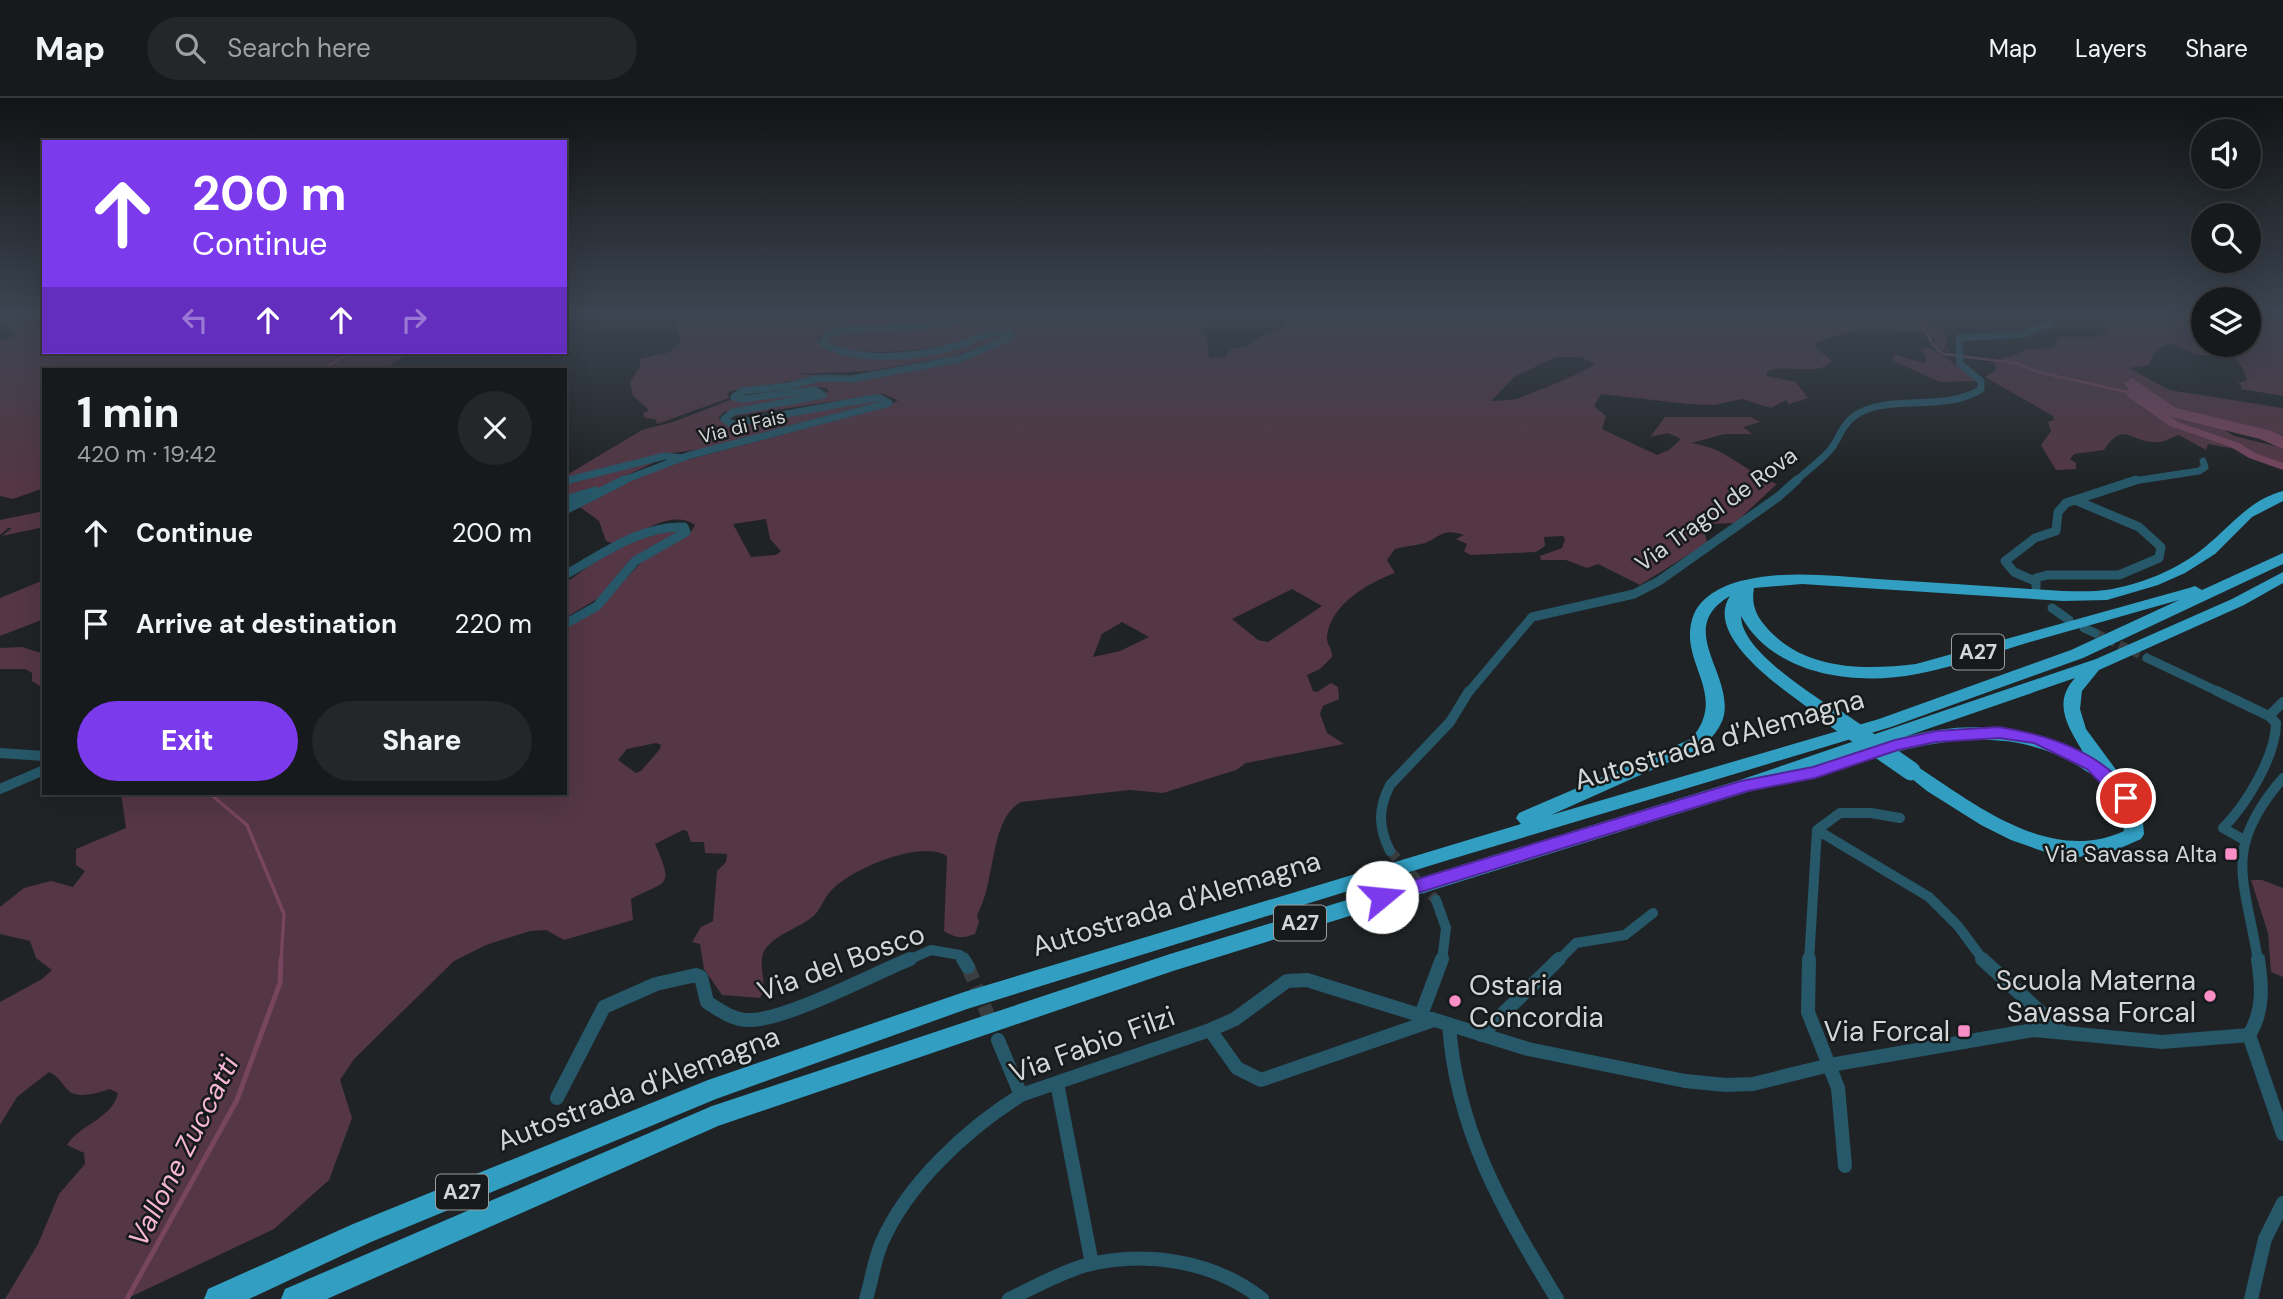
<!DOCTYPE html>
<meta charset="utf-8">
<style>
:root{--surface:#171a1c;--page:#242729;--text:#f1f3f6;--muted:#9ea1a3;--line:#36383b;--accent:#7c3aed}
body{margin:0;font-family:"DM Sans",sans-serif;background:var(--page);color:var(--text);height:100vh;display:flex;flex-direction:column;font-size:26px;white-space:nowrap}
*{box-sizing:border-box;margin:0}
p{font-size:23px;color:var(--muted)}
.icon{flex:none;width:38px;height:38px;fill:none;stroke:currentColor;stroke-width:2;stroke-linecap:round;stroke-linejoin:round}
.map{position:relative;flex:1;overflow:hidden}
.panel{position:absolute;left:42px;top:270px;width:525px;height:427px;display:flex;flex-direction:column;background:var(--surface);border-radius:0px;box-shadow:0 7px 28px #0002,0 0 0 2px var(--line)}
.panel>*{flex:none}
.banner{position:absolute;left:42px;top:42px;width:525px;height:214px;border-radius:0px;box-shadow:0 7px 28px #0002,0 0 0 2px var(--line);background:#7c3aed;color:#fff;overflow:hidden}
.controls{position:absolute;left:2191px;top:21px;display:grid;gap:14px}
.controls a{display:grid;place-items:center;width:70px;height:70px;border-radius:50%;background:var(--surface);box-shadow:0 7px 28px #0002,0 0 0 2px var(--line);font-size:35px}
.pin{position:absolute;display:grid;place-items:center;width:60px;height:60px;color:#fff;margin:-30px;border:4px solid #fff;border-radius:50%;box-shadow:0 2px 7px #0007}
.me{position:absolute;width:77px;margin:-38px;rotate:73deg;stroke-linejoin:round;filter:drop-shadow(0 0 5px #0008)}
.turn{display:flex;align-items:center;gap:24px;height:147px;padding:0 35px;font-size:32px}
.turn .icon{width:91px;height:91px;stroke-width:2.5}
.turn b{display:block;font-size:49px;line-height:60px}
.lanes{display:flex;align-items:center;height:66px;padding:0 35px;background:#0003;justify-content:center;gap:35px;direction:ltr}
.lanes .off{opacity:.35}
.round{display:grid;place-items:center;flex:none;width:74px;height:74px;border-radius:37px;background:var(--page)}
.overview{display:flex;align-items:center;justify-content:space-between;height:119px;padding:0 35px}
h1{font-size:42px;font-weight:800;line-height:52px}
.primary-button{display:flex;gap:14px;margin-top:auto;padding:14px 35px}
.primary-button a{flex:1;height:80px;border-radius:42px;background:var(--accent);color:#fff;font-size:28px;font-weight:800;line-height:80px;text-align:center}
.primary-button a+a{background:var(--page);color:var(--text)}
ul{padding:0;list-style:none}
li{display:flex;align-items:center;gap:21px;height:91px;padding:0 35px}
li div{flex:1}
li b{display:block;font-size:26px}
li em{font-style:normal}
header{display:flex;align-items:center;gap:42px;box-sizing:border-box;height:98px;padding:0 35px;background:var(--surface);border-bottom:2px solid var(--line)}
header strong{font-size:33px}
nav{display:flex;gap:38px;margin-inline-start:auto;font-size:24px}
.search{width:490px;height:63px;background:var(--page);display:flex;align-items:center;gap:18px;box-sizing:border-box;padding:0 24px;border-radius:38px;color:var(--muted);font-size:26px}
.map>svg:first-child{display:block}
.green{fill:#543645;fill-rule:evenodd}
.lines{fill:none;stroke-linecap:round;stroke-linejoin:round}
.stream-far2{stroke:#77455e;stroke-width:2.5}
.stream-far1{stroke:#77455e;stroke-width:3.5}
.stream{stroke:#77455e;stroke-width:5}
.canal{fill:#77455e;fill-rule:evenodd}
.river{fill:#77455e;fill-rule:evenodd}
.minor-tunnel-far2{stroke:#3a3e40;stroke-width:9;stroke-dasharray:9 4.5;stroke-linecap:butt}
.minor-tunnel-far1{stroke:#3a3e40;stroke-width:10;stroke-dasharray:10 5;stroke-linecap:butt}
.minor-tunnel{stroke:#3a3e40;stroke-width:14;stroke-dasharray:14 7;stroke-linecap:butt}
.minor-far3{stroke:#26586a;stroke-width:7}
.minor-far2{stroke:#26586a;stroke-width:9}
.minor-far1{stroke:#26586a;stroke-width:10}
.minor{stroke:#26586a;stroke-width:14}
.motorway{fill:#319ec2;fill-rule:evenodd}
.motorway-bridge{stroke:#319ec2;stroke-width:19}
.route{fill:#7c3aed;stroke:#51269a;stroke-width:2}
.poi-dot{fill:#fa8fc6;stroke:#161a1b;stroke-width:2.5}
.labels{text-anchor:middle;stroke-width:5;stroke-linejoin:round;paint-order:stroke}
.far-street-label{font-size:19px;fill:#d3d6d7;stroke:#161a1b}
.shield{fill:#161a1b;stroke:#9a9e9f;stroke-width:2}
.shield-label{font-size:21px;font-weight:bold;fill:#d3d6d7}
.street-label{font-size:23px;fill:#d3d6d7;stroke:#161a1b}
.poi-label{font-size:23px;fill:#d3d6d7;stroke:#161a1b;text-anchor:end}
.near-street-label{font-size:28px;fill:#d3d6d7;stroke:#161a1b}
.near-poi-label{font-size:28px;fill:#d3d6d7;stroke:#161a1b;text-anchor:end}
.near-water-label{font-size:28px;font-style:italic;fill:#f6b6d5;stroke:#161a1b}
</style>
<header>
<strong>Map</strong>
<div class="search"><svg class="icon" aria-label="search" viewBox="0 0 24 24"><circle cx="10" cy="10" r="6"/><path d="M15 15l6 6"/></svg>Search here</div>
<nav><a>Map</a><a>Layers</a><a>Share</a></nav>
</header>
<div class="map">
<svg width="2283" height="1201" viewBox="0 0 2283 1201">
<rect width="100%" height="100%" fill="#1f2325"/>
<path class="green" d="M10,216H44V254H409L386,271H44V390L13,401L0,398V243L14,239L10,228L3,225Z
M676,216H965C957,219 948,223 939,224C913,228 832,218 818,242C835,265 921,254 949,248C966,245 989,231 1006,238L955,258L871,273L798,276L822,278L730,293L727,296L729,300L657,326L655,321L645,320L643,315L649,312L633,298L630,284L640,269V261L670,254L681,244L673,223Z
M972,216H1216L1205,222L1212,228L1200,230L1206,238L1209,260L1225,259L1230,251L1248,248L1254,242L1285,228L1272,216H1918L1944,232L1947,243L1945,249L1951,254L1937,251L1934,241L1922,234L1869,232L1846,234L1816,245V250L1832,263C1817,280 1785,264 1767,274V278L1796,284L1808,300L1789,306L1786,302L1771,310L1742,301L1714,307L1688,306L1601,296L1594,308L1606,318L1602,331L1657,357L1669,352L1681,341L1668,335L1650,339L1665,319H1751L1760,324L1743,329L1752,336H1725L1691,345C1728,350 1744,374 1777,386L1735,425L1708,426L1704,430L1707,445L1640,487L1598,466L1587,470L1566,462H1541L1540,458L1562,450L1565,441L1563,438L1544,439L1545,448L1536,454L1470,457L1464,453L1467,446L1456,441L1464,437C1442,430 1442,438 1425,445C1415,448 1405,448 1395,451L1387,462L1395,475C1368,485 1331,506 1327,538C1326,547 1333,551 1332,559L1320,571L1307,577L1313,593L1317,594L1331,585L1338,589L1339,601L1323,608L1320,616L1327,635L1344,646L1246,665L1236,672L1163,695L1130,692L1021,704C989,721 996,785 977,817L979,824L975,836C962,841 955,840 944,833L947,758C920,741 849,772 830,794C822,802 821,813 811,820C798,830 777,836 767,849C754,864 770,885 760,900L722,897L704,871L700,846L692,844L701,829L713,823L717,773L726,764L727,756L705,755L704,744H691L687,733L683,732L655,746C675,791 666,782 631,801L633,822L564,842L546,832L530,833L486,847L454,863L354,961L340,982L352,1020L329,1082L274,1131L126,1201H5L38,1146L59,1096L85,1066L84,1055L67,1047C80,1026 112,1021 118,995L110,991C100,994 80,1001 70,994C62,987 60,979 49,974L17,999L0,1027V904L42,881L52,872L36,860L30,843L0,836V809L24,790L51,783L73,789L85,773L76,767V751L126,730L121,695H565V525L605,503L647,458L689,437L695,427C672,410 638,436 617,447L606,443L599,423L577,407L638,375L890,308L898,302L883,296L729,319L829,294L827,290L819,289L738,297L937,266L1017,236L1014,233C991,229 971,241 950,246C921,252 849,262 826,242L832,235L935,227ZM1556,259H1581L1595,266C1589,272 1531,296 1519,300C1511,303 1499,302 1491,303L1514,279ZM766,421L770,441L781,453L776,457L751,459L733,426ZM1292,491L1322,508L1268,544L1258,542L1232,521ZM1122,524L1149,539L1120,553L1093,559L1102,536ZM656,645L661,647L660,651L641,673L636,675L618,662L627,651Z
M2104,216H2203V247H2249V216H2283V298L2241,291L2242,288L2238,285L2247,282C2237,247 2221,262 2196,256C2186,254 2177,243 2165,247C2155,250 2153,259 2149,267L2129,270L2169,292L2283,310V346L2254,334L2223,331L2234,338L2283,350V366L2246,353L2208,346L2206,352L2179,337C2171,339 2166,344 2158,344C2131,346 2124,321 2104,352L2074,356L2070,361L2076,365V371L2056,372L2041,347L2051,333L2048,324L2054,322L2053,318L1985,279L1996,272L1994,265L1996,263L2029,251L2054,250L2058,239H2092L2109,236L2102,227Z
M1930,250C1949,261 1960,270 1978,283L1940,284L1892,262L1895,257L1925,265L1927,261L1920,251Z
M821,294L724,314L718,320L724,324L875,301L883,303L702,351L666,356L565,382V378L642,332L673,324L733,301Z
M655,364L600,390L565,400V385Z
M44,413V429L2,438L12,430H8L0,437V422Z
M662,429L685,432L650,450L597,501L565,520V485L602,459Z
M44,482V521L0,538V500Z
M22,549L44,556V591L32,583V575L25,571H0V550Z
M2251,782H2262L2283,790V879L2271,874L2268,835Z"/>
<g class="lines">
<path class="stream-far2" d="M1911,216C1927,227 1927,246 1943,256L2016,265L2038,274L2149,299
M323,271L351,254"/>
<path class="stream-far1" d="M209,695L247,727L284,816L281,863"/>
<path class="stream" d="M127,1201L237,1002L280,885L281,861"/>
<path class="canal" d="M2129,283L2137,285L2139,289L2135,295L2178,324L2239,345L2257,356L2283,365V372L2249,360L2231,349L2170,328L2127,298Z"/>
<path class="river" d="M2132,280L2176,310L2272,333L2283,339V351L2260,341L2164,317L2126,288L2124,285Z"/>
<path class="minor-tunnel-far2" d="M2095,535L2147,560"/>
<path class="minor-tunnel-far1" d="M1390,753L1436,802"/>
<path class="minor-tunnel" d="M968,869L993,929"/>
<path class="minor-far3" d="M565,383L665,358L683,360
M619,384L687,358L889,305L880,300L868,301L732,326L724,321L733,314L823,297L815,292L742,301L734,299L742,293L788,288L821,280L852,281L960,261L1011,239V236C988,231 970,245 949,250C912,259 856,265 822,245L829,237L841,232L941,227L971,216
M1795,384C1806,373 1821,363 1831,351C1840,339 1842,326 1856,317C1890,295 1945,315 1981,291V283L1960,266L1959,240L2024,236L2051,225L2044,216
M2127,384L2199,373L2205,369L2203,363"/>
<path class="minor-far2" d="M565,383L569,382
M565,402L595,393
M565,412L624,382
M565,477C601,457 641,427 684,429L686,434L635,463L597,508L565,526
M2035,483L2014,474L2005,463L2035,440L2056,433L2058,414L2066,405L2136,382
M2036,489V480L2047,477H2119L2159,460L2161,449L2139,429L2075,402
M2052,510L2069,522
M2084,530L2095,535
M2147,560L2221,595
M1468,595L1532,519L1634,496L1659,483L1778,399L1797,382"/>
<path class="minor-far1" d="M2217,593L2269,618L2276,625C2276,658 2246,707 2223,730L2246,743
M2269,618L2283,604
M0,655L44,658
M0,691L44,672
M1817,732L1929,799L1958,828L1984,863
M1390,753C1378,729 1378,711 1390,687L1450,624L1469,593
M1436,802L1446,830L1442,863
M906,863L931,852L960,857L964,863
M1558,863L1576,845L1625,837L1653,815
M1809,863L1817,732L1840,715H1871L1900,720
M2258,863C2245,780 2221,752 2283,680"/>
<path class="minor" d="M963,861L968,869
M1809,861L1808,914L1838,990L1845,1068
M1982,861L2060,932
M1421,917L1442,861
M1449,926C1456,1032 1503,1112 1557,1201
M1210,932L1237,970L1261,982L1434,922
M1481,937L1559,861
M2249,937C2264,913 2262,888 2258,861
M2249,937L2283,1036
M998,942L1021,997
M1057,985L1092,1166
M557,1000L604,909L656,886L696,877L701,879L707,904C721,913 734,923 752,922C790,920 871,877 910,861
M866,1201C872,1182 874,1162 882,1144C908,1085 967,1031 1021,997L1210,932L1235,921L1287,883L1307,882L1528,951L1685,983L1726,987L1753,986L1830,967L2034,932L2162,944L2249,937
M1009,1201C1033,1190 1057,1176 1083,1168C1144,1152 1213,1162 1262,1201
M2251,1201L2265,1141L2283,1105"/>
<path class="motorway" d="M2283,393V403L2252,419L2215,456L2185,475L2158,487L2107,502L2063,503L1802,486L1754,490C1751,506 1756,518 1767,530C1805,573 1864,572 1916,566L2189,490L2195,488L2202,492L2283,455V466L2083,560L1891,629L1445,763L967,911L716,1001L371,1144L249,1201H204L208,1191L353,1126L708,982L964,894L1521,726L1516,720L1519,715L1691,641C1731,595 1675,563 1694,516C1702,497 1726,486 1745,482C1788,472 1833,478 1877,481C1939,485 2001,489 2063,493C2077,493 2092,494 2106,492C2140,487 2179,471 2205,449C2231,428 2249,402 2283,393ZM1730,498C1702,540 1791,597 1820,618L1826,620L1835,614L1832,610C1807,592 1741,552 1741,518C1774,578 1856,588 1917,576C1955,569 1993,555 2030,544C2080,530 2130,516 2179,502L2071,552L1879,621L1551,717L1703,649C1712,639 1721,630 1724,617C1732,574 1675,530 1730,498Z
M2283,474V485L2244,507L2099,572L2082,593L2080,611L2086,631L2128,688L2142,714L2144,736L2141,741L2107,756L2078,759L2048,755L2011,742L1981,727L1927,693L1902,673L1904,669H1918C1976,707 2051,767 2124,733C2122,717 2118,694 2105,683C2100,679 2092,677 2086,673C2025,631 1955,638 1888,656L1882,654L1880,648L1754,692L1173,873L718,1028L327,1201H281L285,1191L712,1008L1170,856L1740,682L2096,561L2232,501ZM2075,580C2052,605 2068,629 2083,654C2026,627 1965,622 1904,639Z"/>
<path class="motorway-bridge" d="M1826,614L1911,673"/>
</g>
<linearGradient id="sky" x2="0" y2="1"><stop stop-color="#111314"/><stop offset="0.56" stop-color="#3c4551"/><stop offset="1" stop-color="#3c4551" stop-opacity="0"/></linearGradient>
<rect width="2283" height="384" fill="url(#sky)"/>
<path class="route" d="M1999,629C2049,637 2106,655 2134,700L2132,704H2119L2087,671L2034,645L1999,640L1936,644L1898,652L1815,680L1748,693L1382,806L1372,799L1375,794L1741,683L1813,669L1895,642L1936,633Z"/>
<g class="poi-dot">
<rect x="2224" y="749" width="14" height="14" rx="3.5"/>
<circle cx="2210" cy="898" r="7"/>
<circle cx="1455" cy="903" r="7"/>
<rect x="1957" y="926" width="14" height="14" rx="3.5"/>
</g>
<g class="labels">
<g class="far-street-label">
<text transform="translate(742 328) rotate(-14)" y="7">Via di Fais</text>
</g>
<g class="shield">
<rect x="1952" y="536.5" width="52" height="35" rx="5"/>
<rect x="1274" y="807.5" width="52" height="35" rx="5"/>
<rect x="436" y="1076.5" width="52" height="35" rx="5"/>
</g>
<g class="shield-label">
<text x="1978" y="561">A27</text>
<text x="1300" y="832">A27</text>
<text x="462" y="1101">A27</text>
</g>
<g class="street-label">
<text transform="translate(1716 411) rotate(-36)" y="8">Via Tragol de Rova</text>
</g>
<g class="poi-label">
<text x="2217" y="764">Via Savassa Alta</text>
</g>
<g class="near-street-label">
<text transform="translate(1719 641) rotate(-16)" y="10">Autostrada d'Alemagna</text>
<text transform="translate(1176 805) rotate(-17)" y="10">Autostrada d'Alemagna</text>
<text transform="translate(841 864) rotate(-20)" y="10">Via del Bosco</text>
<text transform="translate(1092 946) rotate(-20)" y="10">Via Fabio Filzi</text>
<text transform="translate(638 990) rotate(-21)" y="10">Autostrada d'Alemagna</text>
</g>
<g class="near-poi-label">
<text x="2196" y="892">Scuola Materna<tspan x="2196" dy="32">Savassa Forcal</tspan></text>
<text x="1469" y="897" text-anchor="start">Ostaria<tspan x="1469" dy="32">Concordia</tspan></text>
<text x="1950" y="943">Via Forcal</text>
</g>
<g class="near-water-label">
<text transform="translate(183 1053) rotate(-63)" y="10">Vallone Zuccatti</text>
</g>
</g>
</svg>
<div class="controls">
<a><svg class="icon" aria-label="sound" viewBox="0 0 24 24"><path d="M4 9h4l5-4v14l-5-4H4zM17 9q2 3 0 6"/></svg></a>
<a><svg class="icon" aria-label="search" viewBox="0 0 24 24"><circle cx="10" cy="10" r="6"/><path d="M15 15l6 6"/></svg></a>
<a><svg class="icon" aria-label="layers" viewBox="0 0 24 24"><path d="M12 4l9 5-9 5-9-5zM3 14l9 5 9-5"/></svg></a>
</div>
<div class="pin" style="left:2126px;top:700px;background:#d93025"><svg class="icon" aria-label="arrive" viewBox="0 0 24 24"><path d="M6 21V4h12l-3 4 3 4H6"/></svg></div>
<svg class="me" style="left:1382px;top:799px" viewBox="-20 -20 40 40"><circle r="19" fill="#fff"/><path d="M0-13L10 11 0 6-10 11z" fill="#7c3aed"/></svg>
<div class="banner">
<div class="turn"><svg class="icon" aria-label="ahead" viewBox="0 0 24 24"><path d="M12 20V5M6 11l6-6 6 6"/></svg><div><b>200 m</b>Continue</div></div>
<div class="lanes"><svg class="icon off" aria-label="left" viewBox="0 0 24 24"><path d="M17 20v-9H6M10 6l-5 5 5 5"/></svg><svg class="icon" aria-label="ahead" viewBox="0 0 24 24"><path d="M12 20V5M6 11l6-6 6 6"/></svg><svg class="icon" aria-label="ahead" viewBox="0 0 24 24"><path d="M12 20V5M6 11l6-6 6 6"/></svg><svg class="icon off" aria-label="right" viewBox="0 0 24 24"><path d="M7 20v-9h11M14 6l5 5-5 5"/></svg></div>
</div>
<section class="panel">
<div class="overview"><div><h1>1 min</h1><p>420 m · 19:42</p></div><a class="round"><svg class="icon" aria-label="close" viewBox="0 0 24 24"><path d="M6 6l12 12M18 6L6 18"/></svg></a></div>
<ul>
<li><svg class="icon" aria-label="ahead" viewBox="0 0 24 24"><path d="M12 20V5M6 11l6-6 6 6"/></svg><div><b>Continue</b></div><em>200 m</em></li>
<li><svg class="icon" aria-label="arrive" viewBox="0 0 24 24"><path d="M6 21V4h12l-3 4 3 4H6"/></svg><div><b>Arrive at destination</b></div><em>220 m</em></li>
</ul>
<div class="primary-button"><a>Exit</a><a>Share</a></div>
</section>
</div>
